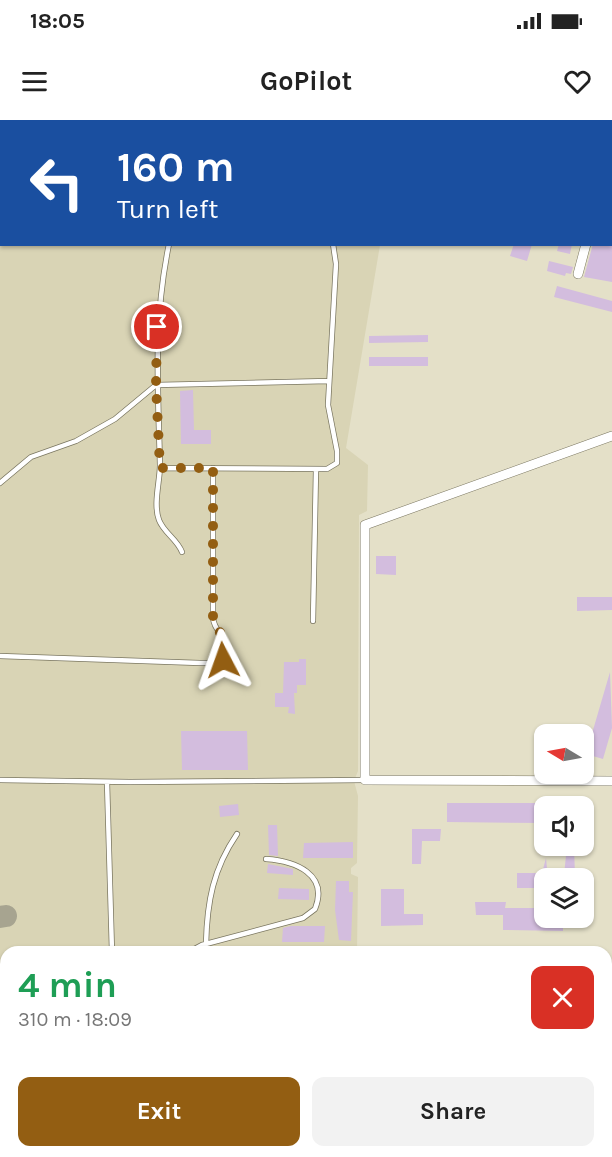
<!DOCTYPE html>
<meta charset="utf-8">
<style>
:root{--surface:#fff;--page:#f2f2f2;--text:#222;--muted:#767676;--accent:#935e12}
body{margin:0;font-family:Karla,sans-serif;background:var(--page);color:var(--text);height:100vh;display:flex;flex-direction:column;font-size:22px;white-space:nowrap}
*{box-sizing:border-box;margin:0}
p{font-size:20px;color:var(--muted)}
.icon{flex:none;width:33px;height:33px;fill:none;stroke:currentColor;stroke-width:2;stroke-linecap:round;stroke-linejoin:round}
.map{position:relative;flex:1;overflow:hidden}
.side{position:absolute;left:0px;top:826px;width:612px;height:212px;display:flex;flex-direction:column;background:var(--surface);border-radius:18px 18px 0 0;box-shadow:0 2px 4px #0004}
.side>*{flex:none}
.hud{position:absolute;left:0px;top:0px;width:612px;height:126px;box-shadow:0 2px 4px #0004;background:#1a4fa0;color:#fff;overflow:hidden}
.needle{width:39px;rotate:280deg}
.fabs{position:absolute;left:534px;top:604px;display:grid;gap:12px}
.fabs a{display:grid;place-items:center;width:60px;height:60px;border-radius:12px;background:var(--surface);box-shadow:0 2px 4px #0004;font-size:30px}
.pin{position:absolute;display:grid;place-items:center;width:51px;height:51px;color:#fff;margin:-26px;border:3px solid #fff;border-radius:50%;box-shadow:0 2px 6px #0007}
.me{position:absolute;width:66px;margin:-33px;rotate:356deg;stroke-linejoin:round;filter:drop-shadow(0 0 4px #0008)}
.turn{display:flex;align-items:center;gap:21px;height:126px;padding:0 18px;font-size:27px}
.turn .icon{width:78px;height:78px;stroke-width:2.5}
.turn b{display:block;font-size:42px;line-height:51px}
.round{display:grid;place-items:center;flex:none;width:63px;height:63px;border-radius:12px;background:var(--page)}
.headline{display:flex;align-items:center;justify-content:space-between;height:102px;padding:0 18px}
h1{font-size:36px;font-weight:700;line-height:45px;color:#1e9e55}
.cta{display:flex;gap:12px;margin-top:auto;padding:12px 18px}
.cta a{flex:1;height:69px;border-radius:12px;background:var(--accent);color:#fff;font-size:24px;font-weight:700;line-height:69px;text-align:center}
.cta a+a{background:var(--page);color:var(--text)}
.status{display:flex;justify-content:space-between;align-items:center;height:42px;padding:0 30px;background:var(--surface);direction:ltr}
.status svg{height:16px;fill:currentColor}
header{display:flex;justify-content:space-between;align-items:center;height:78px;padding:0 18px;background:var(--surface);font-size:27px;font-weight:700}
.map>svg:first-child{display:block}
.built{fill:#d9d4b5}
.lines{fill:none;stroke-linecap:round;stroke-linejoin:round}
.taxiway{stroke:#a7a490;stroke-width:22}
.building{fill:#d3bdde}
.service-casing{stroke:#7a7660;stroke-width:6}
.minor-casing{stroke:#7a7660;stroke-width:10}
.service{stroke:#fff;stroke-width:4.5}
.minor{stroke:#fff;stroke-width:9}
.route{stroke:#935e12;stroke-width:10;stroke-dasharray:0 18}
</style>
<div class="status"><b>18:05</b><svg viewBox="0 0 49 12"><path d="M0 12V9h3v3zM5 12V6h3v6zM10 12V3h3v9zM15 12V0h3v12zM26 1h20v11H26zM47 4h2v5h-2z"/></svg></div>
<header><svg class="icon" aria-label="menu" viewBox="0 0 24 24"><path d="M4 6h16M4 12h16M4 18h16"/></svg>GoPilot<svg class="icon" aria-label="heart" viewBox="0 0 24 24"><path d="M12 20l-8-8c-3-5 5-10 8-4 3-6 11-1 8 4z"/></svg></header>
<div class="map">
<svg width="612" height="1037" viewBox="0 0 612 1037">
<rect width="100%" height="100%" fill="#e4e0c8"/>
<path class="built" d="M0,0H284L2,2V124L380,125L346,328L368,345L367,391L359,395L358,651L354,661L358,676L357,743L351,748V754L358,757L357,832H6V1032H366V1035L419,1037H0Z"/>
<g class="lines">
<path class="taxiway" d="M0,797L6,796
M0,861L6,864
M0,966H6
M6,984V985
M8,1032L9,1037
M70,1032L71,1037"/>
</g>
<path class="building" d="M514,124H532L527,141L510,136Z
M559,124H572L570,134L557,131Z
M593,124H612V162L584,157Z
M549,141L573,147L571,154L566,153L565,156L547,151Z
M557,166L612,181V192L554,177Z
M428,215V222L369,223V216Z
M369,237H428V246H369Z
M193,270L194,310H211V324H181L180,271Z
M376,436H396V455L376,454Z
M577,477H612V490L577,491Z
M299,539H306V565H297V573H294L295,594L288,593L289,587H275V573H283L284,542H299Z
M610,552L612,608L603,639L586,634Z
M181,611H247L248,650H182Z
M447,683H544V703L447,702Z
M238,684L239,695L220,697L219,686Z
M268,705H277L278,736L269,735Z
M412,709H441L440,721H422L421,744H412Z
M353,722V738H303L304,723Z
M567,726H574L575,756L564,755Z
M546,738L548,759L542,762V768H517V753H542Z
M268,744L293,749V755L267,753Z
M336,761H349V772H353L351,821L339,820L335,790Z
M279,768L309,769V780L278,779Z
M381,769H404V794H423V805L381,806Z
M475,782H506L505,788H544V798H563V811L503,810V795H476Z
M291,806H325L324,822H282L283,808Z"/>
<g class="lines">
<g class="service-casing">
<path id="service" d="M108,0L109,2
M169,124C153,202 158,267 160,345C160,361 153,384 159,400C164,413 177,419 182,432
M160,348L327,349L337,343V331L328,285L336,144L333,124
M0,363L31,337L76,321L115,299L156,265L329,261
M313,501L316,349
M0,536L200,543H217L223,540C232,512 215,517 213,498V348
M0,660L130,662L365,660
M107,662L112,832
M206,824C207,782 213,749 237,714
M189,832L202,825L303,798L315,789C329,754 295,741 266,739
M118,1032V1037
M355,1032L358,1037"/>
</g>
<g class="minor-casing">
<path id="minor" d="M610,41L612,36
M578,154L586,124
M612,316L365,405V660L612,661"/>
</g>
<use href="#service" class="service"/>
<use href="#minor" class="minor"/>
</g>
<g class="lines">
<path class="route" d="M157,207L156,265L160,348H213V498C216,517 232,512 223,540"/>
</g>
</svg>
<div class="fabs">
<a><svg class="needle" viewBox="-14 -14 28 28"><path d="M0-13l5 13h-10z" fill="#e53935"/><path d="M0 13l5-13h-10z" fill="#767676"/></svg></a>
<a><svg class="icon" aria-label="sound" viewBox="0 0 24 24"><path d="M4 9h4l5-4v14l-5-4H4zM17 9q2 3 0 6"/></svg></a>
<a><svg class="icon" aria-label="layers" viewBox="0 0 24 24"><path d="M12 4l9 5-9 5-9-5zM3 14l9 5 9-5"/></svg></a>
</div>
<div class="pin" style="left:157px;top:207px;background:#d93025"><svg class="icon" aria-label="arrive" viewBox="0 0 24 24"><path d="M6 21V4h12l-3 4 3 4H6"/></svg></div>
<svg class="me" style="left:223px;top:540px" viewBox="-20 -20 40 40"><path d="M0-17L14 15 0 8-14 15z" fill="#935e12" stroke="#fff" stroke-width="4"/></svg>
<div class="hud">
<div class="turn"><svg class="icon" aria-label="left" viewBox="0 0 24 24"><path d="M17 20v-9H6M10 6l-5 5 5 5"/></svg><div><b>160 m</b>Turn left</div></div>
</div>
<section class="side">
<div class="headline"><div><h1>4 min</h1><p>310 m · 18:09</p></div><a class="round" style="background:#d93025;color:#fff"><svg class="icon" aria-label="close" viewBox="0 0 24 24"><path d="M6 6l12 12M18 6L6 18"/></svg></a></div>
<div class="cta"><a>Exit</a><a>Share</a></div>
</section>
</div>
